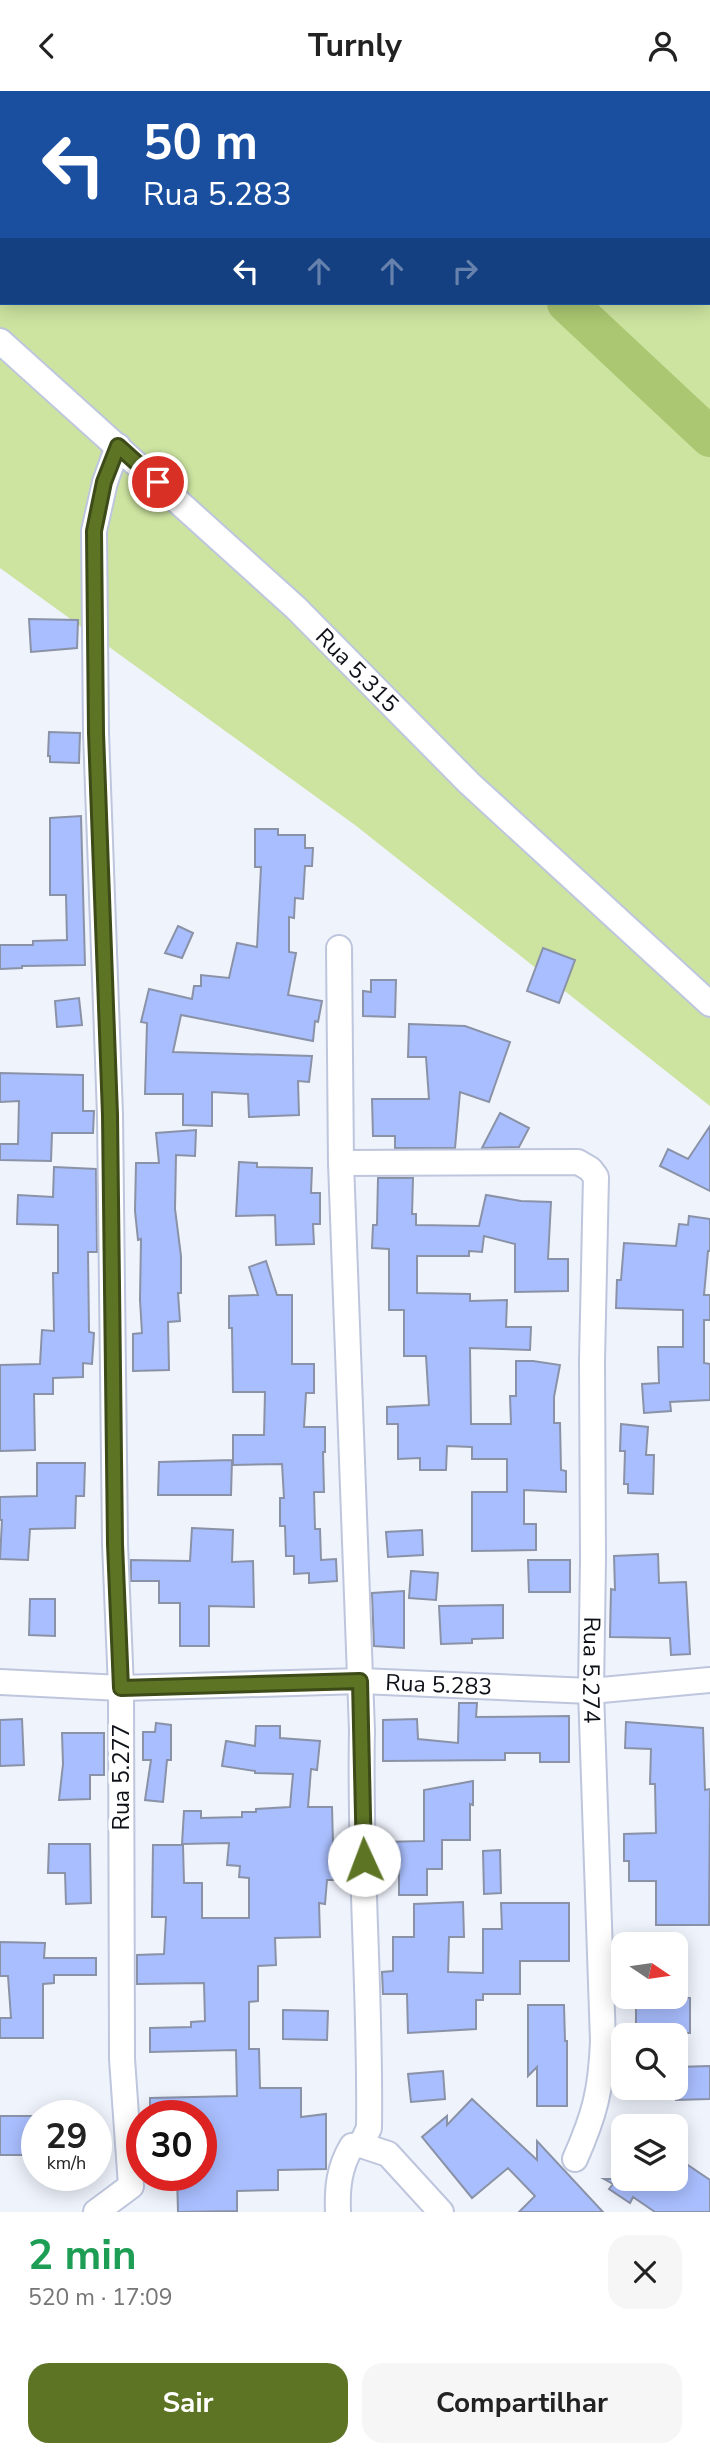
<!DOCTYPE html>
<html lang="pt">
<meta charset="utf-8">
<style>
:root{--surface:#fff;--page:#f6f6f6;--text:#222;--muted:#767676;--accent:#5d7425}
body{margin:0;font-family:"Nunito Sans",sans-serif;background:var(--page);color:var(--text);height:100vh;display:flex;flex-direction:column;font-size:26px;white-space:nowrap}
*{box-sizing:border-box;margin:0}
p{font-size:23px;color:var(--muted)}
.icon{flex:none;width:38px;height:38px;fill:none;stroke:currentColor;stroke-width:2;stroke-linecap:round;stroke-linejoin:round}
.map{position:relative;height:2121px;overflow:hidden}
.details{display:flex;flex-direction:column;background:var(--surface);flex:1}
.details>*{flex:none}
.top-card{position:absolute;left:0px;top:0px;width:710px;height:214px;box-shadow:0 4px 18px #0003;background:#1a4fa0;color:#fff;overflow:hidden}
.needle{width:46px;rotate:103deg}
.fabs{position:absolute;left:611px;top:1841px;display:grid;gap:14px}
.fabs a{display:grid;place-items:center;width:77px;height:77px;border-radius:14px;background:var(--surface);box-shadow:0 4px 18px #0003;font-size:35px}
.speed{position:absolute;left:21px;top:2009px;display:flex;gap:14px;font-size:35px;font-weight:700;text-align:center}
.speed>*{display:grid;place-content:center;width:91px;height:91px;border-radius:50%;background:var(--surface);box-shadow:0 4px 18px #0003;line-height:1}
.speed small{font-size:18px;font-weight:400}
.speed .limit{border:10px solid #d22;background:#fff;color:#111}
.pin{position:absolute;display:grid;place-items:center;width:60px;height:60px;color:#fff;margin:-30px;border:4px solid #fff;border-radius:50%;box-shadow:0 2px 7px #0007}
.me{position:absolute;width:77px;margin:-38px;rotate:358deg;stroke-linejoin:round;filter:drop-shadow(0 0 5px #0008)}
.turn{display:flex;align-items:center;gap:24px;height:147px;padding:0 28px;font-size:32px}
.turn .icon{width:91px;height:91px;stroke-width:2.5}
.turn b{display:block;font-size:49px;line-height:60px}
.lanes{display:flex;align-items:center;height:66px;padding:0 28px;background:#0003;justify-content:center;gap:35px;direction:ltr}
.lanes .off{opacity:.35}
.round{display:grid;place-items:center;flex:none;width:74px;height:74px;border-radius:21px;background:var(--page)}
.overview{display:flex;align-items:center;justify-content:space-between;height:119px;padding:0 28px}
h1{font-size:42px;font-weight:700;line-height:52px;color:#1e9e55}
.cta{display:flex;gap:14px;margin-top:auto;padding:14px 28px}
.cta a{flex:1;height:80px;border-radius:21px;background:var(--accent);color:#fff;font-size:28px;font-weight:700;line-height:80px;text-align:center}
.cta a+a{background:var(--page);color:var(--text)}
header{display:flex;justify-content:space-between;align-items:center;height:91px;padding:0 28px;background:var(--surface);font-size:32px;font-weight:700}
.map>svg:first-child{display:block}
.green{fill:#cde4a0;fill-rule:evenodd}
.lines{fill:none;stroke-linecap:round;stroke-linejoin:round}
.river{stroke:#abc771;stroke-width:40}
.building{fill:#a9befe;stroke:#8a92a7;stroke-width:2}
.street-casing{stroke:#bec6dd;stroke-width:28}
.street{stroke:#fff;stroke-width:24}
.route-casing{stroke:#3c4b18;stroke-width:18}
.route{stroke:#5d7425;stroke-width:12}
.labels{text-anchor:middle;stroke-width:7;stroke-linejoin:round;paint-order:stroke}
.street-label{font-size:23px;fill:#0e1118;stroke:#fff}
</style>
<header><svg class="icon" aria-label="back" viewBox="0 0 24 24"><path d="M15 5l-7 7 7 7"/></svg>Turnly<svg class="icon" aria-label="person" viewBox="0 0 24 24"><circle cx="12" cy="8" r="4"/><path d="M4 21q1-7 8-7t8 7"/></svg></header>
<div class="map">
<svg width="710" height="2121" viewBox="0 0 710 2121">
<rect width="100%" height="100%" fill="#eff3fc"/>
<path class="green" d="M0,0H710V1015L355,734L0,477ZM2,2H709V212H2Z"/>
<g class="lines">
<path class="river" d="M343,0L345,2
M567,212L710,346"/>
</g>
<path class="building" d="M29,528L78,529L77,557L31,561Z
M49,641L80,642L79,672L50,671V665H48Z
M81,725L85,874L22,875V877L0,878V854H33V850L67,849L66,804H50V727Z
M255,738H278V744H305V757H313L312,775H305L303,808L295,807L294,827L289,826V861L296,862L288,904L322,910L318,931L315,930L313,950L181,924L173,961L312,965L309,991L298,990L299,1024L249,1026L248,1003L212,1001V1035L183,1034V1003H145L147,932L141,931L149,898L192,908L194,895H201V884L229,887L237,852L257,856L261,776H255Z
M178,835L193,842L182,867L165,862Z
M543,857L575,869L559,912L527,900Z
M371,889H396L395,926L363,925V900L371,901Z
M79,907L82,934L57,936L55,910Z
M409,933L465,935L510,951L489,1011L460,1001L455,1057H395V1045H373L372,1008H429L426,966H408Z
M0,982L83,984V1020H94L93,1042H52L51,1070L0,1069V1053H18L19,1010L0,1011Z
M500,1022L529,1037L519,1056L482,1057Z
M710,1035V1100L660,1075L668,1058L688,1068Z
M196,1039L195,1065L176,1064L175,1118L181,1165V1202H178L180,1230L168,1231L169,1279L133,1280V1243L142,1242L140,1209L141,1148L138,1149L135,1120L136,1072H159L156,1042Z
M239,1071L257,1072V1076L312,1077L311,1102H320V1133H313L314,1153L276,1154L275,1124L236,1125Z
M54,1076L96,1078L97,1161H88L89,1241L94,1242L92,1273L83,1272V1286L53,1287V1303H34L35,1359L0,1360V1274L40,1273L42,1239L54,1240L53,1182H58V1134L17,1133L18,1104L53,1106Z
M378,1087H413L412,1123H416V1134L479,1135L486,1104L521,1110L551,1111L548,1168H568V1200L515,1201V1153L484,1145L482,1161L469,1160V1165H417V1202L470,1203V1210L507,1209L506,1236H531L530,1259L470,1257L471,1333H511L510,1305H516V1270H533L560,1274L554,1306V1332H560L561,1379L566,1380V1401L524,1399V1433H536V1459L472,1460V1401H507V1368H472V1356L447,1355L446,1379H420V1367L398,1368V1333H387V1316L429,1314L426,1265H404V1219H389V1158L372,1157L373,1134H377Z
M689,1125L710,1128V1160H708L704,1204H710V1229H704V1272L710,1273V1309L670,1311L671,1320L644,1322L642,1293L659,1292L658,1256H683V1219L616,1217L617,1189H621L624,1152L676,1155L679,1133L688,1134Z
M266,1170L277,1204H292V1273H314V1302H306L304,1336H325V1361H323L324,1401H314L315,1438H320L321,1469L336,1468L337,1490L309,1492V1482L294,1483V1465H286L285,1435H280V1407H284L282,1373L233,1374V1344H264L265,1301H233L232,1237H229V1205L258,1204L249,1176Z
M621,1333L648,1336L646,1364H654L653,1403L628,1402V1393H624L625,1360H620Z
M232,1369L231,1404H158L159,1371Z
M37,1372H85L84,1405H76L75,1437L30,1438L28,1469L0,1468L2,1429H0V1406L37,1405Z
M192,1437L233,1439L232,1471L253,1470L254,1516L209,1515V1555H180V1512H159V1490H131V1469L190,1470Z
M422,1439L423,1464L388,1466L386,1441Z
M658,1463L659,1492L686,1491L690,1563L671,1564L670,1547L610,1546L611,1498L615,1499L614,1465Z
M528,1469H570V1501H529Z
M411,1480L438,1482L436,1509L409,1507Z
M404,1500V1557L374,1555L372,1502Z
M30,1508H55V1545L29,1544Z
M503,1514V1547L472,1548V1552L441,1553L439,1515Z
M459,1612H477L476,1626L569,1625V1671H540V1662H505V1669L383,1670V1629L417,1628L418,1648L458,1652Z
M22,1628L24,1674L0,1675V1629Z
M626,1631L703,1637L705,1699L710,1698L709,1834H656V1790H629V1770H624V1743L656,1742L655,1693H650L651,1658L625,1657Z
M156,1632L171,1634V1669H167L163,1711L145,1709L151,1669H143V1641H155Z
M256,1635H280V1647L320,1650L317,1679L311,1678L308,1716H332L334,1789H327L325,1813L319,1812L320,1846L275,1847L276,1874L258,1875V1910L249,1911V1958H259L260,1997H301V2026L326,2023V2078L278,2079V2099L237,2100V2120L178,2121L177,2084H201V2074H210V2037H201V2025H150V2007L237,2005L236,1959L150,1961V1937L191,1936V1931L205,1930L204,1892L137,1893V1864L164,1863L166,1826H152L153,1754H183L184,1792H202V1827H249V1787L239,1786L240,1775L227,1774L229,1752L182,1753L184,1720H201V1727L242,1726V1721H256V1718L290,1716L293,1683L255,1682V1680L222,1675L226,1650L255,1655Z
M62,1642H104V1684H90V1708L59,1709L63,1673Z
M473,1690V1714L470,1713V1749H442V1778H427V1804H399V1780H381L382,1751L424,1750V1699Z
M49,1753H90L91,1812L66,1813L65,1782H48Z
M500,1759L501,1802L484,1803L483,1760Z
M463,1811L464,1846H449L448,1881L483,1882V1838H502L501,1812H569V1870H520V1903H483V1909H476V1938L408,1942L407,1903H383L382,1881L393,1880V1846H414V1813Z
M0,1851L45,1852L44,1867H96V1884H54V1892L43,1893V1947H0V1927H11L8,1885H0Z
M636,1906L690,1907V1942H636Z
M528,1914H564L565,1950H567V2015H537V1976L528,1985Z
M283,1919L328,1920L327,1949L283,1948Z
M710,1975V2008L676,2009V1976Z
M443,1980L445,2008L411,2011L408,1983Z
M472,2008L537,2069V2050L603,2121H519L535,2105L508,2077L472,2107L422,2046L447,2025V2034Z
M0,2025H37V2052H30V2064H0Z
M676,2066L710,2089V2121H655L633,2106L630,2112L609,2098L613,2093L604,2088H676Z"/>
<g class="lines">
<g class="street-casing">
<g id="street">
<path id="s1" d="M0,250L296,517L469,692L710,913"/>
<path d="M339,857L341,1072L362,1640C359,1773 371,1905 369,2037L361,2054"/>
<path id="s2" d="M341,1072L578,1071L590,1078L596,1086L592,1270L593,1468L591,1600L603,1950C601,1999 595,2023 575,2068"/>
<path id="s3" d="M0,1591L121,1597L361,1590L591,1600L710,1589"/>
<path d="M361,2054L388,2063L441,2121"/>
<path d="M96,2121L131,2095L122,1968L121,1597L115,1453L110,1024L96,642L94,440L105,391L118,355"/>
<path d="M338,2121C337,2097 339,2076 352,2055L361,2054"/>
</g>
</g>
<use href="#street" class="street"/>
</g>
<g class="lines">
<g class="route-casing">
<path id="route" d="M158,391L118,355L104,391L94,440L96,642L110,1024L115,1453L121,1597L360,1590L364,1769"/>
</g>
<use href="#route" class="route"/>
</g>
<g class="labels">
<g class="street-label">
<text dy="8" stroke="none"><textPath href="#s1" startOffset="486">Rua 5.315</textPath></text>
<text dy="8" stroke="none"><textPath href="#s2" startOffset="754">Rua 5.274</textPath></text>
<text dy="8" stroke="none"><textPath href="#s3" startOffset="439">Rua 5.283</textPath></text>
<text transform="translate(121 1686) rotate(-90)" y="8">Rua 5.277</text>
</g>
</g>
</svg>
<div class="fabs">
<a><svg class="needle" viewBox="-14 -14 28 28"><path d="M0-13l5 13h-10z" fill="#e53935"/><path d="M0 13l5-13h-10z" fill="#767676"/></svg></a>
<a><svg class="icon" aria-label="search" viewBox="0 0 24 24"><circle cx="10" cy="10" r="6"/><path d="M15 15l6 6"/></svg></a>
<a><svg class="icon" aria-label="layers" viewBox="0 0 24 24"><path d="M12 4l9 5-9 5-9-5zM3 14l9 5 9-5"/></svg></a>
</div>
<div class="speed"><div>29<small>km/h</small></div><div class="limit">30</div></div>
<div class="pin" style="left:158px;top:391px;background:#d93025"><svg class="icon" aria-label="arrive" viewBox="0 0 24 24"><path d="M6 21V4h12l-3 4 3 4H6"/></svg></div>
<svg class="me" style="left:364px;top:1769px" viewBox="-20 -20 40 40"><circle r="19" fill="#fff"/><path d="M0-13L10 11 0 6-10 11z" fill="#5d7425"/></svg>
<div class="top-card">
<div class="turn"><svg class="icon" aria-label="left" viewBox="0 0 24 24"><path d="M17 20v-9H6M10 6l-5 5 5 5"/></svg><div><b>50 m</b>Rua 5.283</div></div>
<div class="lanes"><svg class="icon" aria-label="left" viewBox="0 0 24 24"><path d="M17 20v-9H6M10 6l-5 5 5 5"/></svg><svg class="icon off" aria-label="ahead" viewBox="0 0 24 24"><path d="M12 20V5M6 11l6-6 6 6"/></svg><svg class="icon off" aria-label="ahead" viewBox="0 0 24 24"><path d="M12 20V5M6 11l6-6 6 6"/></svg><svg class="icon off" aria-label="right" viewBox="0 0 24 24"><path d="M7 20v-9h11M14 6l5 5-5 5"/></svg></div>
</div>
</div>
<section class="details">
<div class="overview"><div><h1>2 min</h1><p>520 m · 17:09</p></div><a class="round"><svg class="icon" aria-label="close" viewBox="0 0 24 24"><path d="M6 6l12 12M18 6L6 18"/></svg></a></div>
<div class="cta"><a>Sair</a><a>Compartilhar</a></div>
</section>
